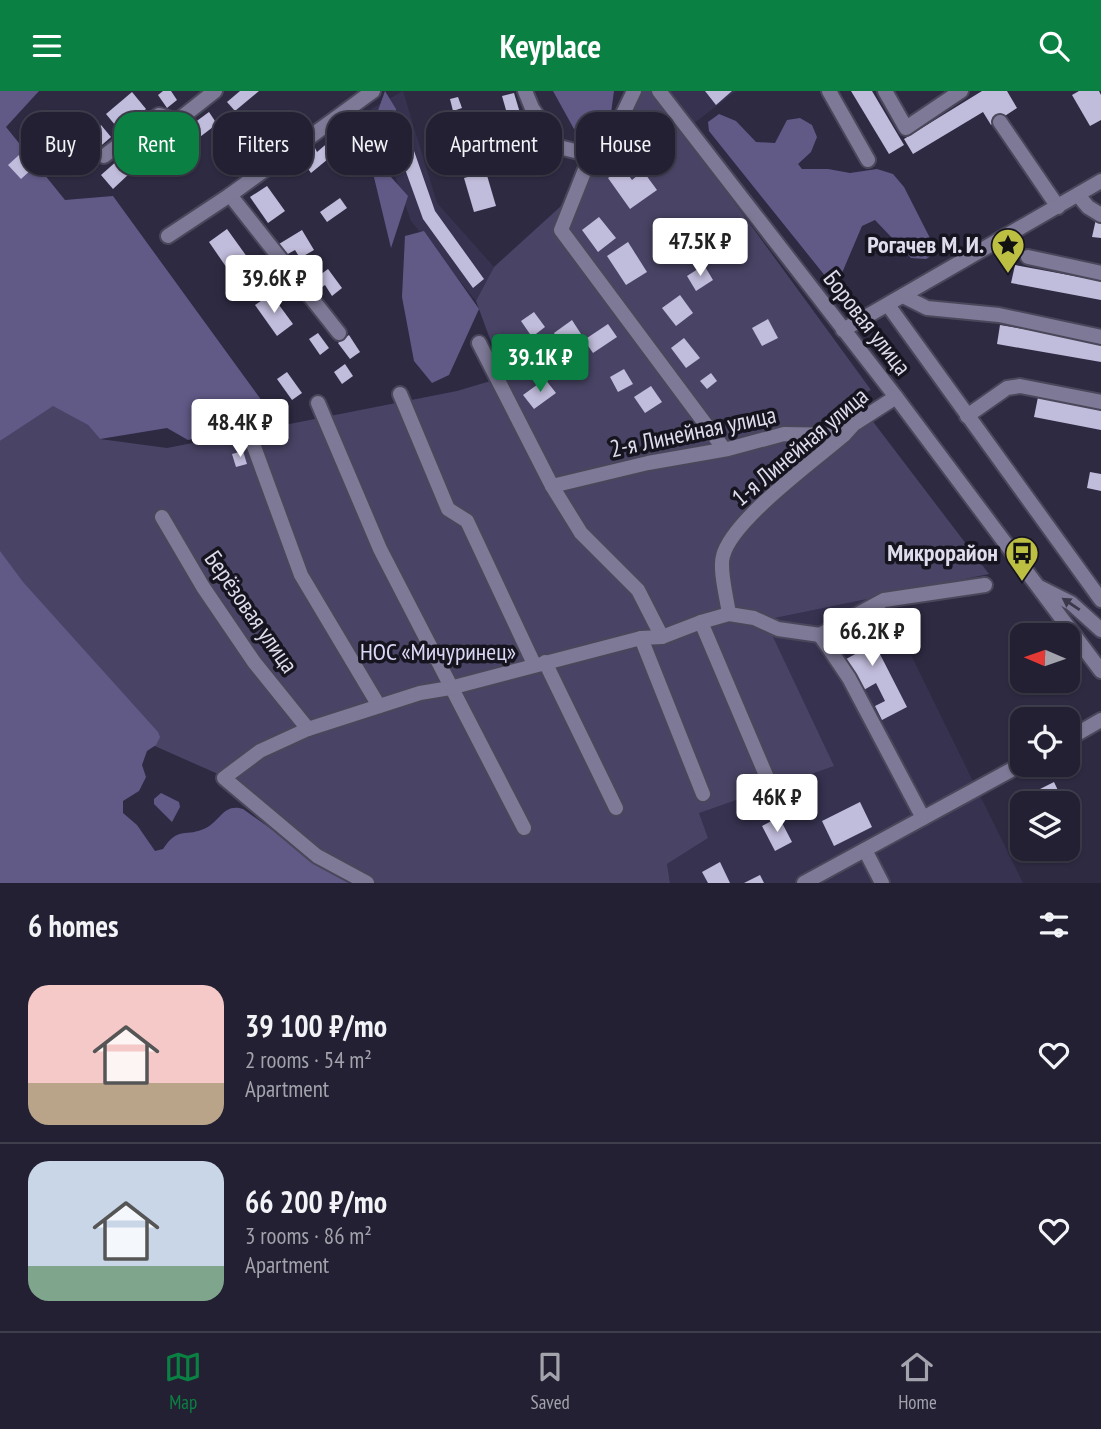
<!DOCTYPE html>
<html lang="en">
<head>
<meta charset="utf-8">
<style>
  :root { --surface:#222032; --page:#2e2d3e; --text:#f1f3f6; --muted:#a2a3ac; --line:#3f3e4d; --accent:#0b8043 }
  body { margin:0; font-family:"PT Sans Narrow",sans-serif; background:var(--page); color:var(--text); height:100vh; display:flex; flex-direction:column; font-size:26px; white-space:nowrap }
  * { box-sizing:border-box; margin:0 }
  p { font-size:23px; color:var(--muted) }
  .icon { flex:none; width:38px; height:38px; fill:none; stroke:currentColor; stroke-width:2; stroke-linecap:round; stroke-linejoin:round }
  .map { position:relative; height:792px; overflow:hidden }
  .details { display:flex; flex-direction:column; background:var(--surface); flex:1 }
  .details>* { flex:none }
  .guide { position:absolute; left:21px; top:21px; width:700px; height:63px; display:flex; gap:14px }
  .needle { width:46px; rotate:272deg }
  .fabs { position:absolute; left:1010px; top:532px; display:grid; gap:14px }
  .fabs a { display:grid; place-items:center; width:70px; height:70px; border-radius:14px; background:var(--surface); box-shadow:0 2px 5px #0004,0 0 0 2px var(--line); font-size:35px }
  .price { position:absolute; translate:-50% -60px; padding:0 16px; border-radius:7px; background:#fff; color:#222; font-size:23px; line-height:46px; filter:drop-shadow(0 2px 4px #0008) }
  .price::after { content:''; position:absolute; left:50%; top:42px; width:21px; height:16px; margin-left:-10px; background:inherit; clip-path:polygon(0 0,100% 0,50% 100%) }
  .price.current { background:var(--accent); color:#fff }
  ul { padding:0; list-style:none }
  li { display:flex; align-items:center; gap:21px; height:175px; padding:0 28px }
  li+li { border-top:2px solid var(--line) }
  li span { display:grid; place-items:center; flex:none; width:196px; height:140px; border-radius:21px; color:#555 }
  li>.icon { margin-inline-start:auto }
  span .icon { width:84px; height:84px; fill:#fffc; stroke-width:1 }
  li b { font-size:30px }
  h2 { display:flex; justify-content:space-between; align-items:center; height:84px; padding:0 28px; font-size:30px }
  .tag { padding:0 24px; border-radius:21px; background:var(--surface); box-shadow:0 2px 5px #0004,0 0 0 2px var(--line); font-size:24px; line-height:63px }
  .tag.current { background:var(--accent); color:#fff }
  header { display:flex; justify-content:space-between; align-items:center; height:91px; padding:0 28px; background:var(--accent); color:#fff; font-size:32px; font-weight:700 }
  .tab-bar { display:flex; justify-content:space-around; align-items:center; height:98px; border-top:2px solid var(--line); background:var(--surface); font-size:19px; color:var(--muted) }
  .tab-bar a { display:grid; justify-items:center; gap:4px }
  .tab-bar .current { color:var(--accent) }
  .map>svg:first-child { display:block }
  .built { fill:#363250 }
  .green { fill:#494465 }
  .forest { fill:#615a87 }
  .building { fill:#c0bcdb }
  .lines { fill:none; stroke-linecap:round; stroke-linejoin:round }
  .minor-casing { stroke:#4a475b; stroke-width:18 }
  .minor { stroke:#7d7996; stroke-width:14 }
  .oneway { fill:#3a3849 }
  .labels { text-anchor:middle; stroke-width:7; stroke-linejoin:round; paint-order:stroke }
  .poi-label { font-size:24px; font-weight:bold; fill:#dfdded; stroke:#16151f; text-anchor:end }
  .street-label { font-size:24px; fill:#dfdded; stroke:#16151f }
  .park-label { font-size:24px; fill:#dbd8f6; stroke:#16151f }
</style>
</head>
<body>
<header><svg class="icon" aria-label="menu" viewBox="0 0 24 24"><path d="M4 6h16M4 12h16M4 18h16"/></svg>Keyplace<svg class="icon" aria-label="search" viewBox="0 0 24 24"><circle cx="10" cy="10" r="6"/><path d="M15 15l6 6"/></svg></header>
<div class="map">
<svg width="1101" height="792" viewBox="0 0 1101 792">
  <rect width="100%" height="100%" fill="#2e2a42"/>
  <!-- built -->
  <g class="built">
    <polygon points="403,0 437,112 494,176 476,210 411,130 371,18"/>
    <polygon points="669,0 736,0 693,33"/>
    <polygon points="882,505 1023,792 670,792 667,773 708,747 699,722 765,529"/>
  </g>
  <!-- green -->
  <polygon class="green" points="634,0 653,0 871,299 855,307 989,483 765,529 834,675 699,722 708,747 667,773 670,792 368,792 289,739 218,683 130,644 0,512 0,350 53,314 88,334 100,348 167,357 457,300 504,286 476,210 494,176 560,116"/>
  <!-- forest -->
  <g class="forest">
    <polygon points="0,0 39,0 6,36 65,109 113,105 262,310 281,328 188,349 167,337 100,348 88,334 53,315 0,350"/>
    <polygon points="385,0 396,18 391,86 408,105 391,157 366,53"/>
    <polygon points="553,0 614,0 611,22 574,38"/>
    <polygon points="719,23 736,30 756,51 775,52 787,29 800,27 812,34 817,46 811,61 798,73 802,78 828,78 850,82 877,78 893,83 904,96 933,153 931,165 926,168 911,167 875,129 862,135 839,189 830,191 709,40 708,31"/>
    <polygon points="424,140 479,218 449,284 432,292 414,270 402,206 405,145"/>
    <path d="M0,460L23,491L158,641L160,646L156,654L147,660L142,674L146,686L139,700L123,710V722L137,734L155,760L163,758C179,734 186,747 206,737C221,729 224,712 243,718L329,779L353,792H0Z"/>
    <polygon points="161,702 179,711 180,716 172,731 154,713 154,708"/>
  </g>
  <!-- building -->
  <g class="building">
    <polygon points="163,0 171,0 177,9 167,17 158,4"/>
    <polygon points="240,0 259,0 235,20 227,11"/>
    <polygon points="705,0 732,0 716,14"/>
    <polygon points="851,0 872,0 904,54 889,63"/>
    <polygon points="982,0 1007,0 1017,17 991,34 983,21 913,63 904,48"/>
    <polygon points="1079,0 1099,0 1101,4 1101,29 1090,35 1072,4"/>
    <polygon points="132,1 146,18 120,40 106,23"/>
    <polygon points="514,2 520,22 508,26 502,5"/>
    <polygon points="458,6 462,17 453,20 450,8"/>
    <polygon points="209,21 217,33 188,55 179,43"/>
    <polygon points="101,34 111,46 95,60 85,49"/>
    <polygon points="406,37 435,120 484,188 473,197 423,128 392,42"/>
    <polygon points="159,38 169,52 161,57 152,44"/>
    <polygon points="528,38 534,56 520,61 514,43"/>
    <polygon points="331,49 349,74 338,81 328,68 311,82 301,68 315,57 317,61"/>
    <polygon points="467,52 473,75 463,78 457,54"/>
    <polygon points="67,53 78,70 63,81 51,65"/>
    <polygon points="19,64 32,78 21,88 8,74"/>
    <polygon points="118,69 130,82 113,98 101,84"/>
    <polygon points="623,76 632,89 643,80 657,99 630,118 608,87"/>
    <polygon points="486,81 496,115 474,121 464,87"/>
    <polygon points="267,95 285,120 268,132 250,106"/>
    <polygon points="340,107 347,117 327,131 320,121"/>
    <polygon points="599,126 616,147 598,161 582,139"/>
    <polygon points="1096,128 1101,129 1101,147 1092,146"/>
    <polygon points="227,138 250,170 231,183 209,151"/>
    <polygon points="302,139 314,159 300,167 295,159 286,164 279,153"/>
    <polygon points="628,151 647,181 626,194 607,165"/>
    <polygon points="704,174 713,189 696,200 687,185"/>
    <polygon points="1015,174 1101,190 1101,209 1011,192"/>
    <polygon points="328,178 342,197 332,205 325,194 315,201 309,192"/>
    <polygon points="271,203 293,233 277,245 255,214"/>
    <polygon points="680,204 693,222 676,235 662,217"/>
    <polygon points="534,221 545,236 532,246 521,230"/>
    <polygon points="768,228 778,247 762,255 752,237"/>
    <polygon points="572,229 581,243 563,255 554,242"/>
    <polygon points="608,233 617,246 593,262 584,249"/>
    <polygon points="1000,234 1101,251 1101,271 997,253"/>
    <polygon points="318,242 329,257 320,264 309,248"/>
    <polygon points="349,244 360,261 350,268 338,252"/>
    <polygon points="684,247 700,267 686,277 671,257"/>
    <polygon points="345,273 353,285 342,293 334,281"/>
    <polygon points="624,278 633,293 618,301 610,286"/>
    <polygon points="287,281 302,302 292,309 277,288"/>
    <polygon points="711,282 717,290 707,298 700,290"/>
    <polygon points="545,288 556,302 534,318 523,304"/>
    <polygon points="651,295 662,311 645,322 634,306"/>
    <polygon points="1038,306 1101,319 1101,339 1034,326"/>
    <polygon points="243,360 247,373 236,376 232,363"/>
    <polygon points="1090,381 1101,383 1101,400 1087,397"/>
    <polygon points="861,526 907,616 882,629 875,615 885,610 876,592 862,600 846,568 861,560 853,544 841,550 835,539"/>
    <polygon points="1054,691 1064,712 1022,712 1022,723 1016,710"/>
    <polygon points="860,711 872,736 834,755 822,730"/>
    <polygon points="779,726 792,751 775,760 762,735"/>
    <polygon points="720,771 730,792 708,792 702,781"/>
    <polygon points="760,784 764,792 744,792"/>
  </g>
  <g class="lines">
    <defs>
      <g id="minor">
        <polyline points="525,0 532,17 559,56 591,64"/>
        <polyline points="634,0 621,27 594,56 561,139 724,358"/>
        <polyline points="659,0 896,306 1101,580"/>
        <polyline points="829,0 868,69"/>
        <polyline points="885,0 906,37 961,0"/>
        <polyline points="1000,31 1058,116"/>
        <polyline points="104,65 159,24 177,30 215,0"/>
        <polyline points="230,104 339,242"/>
        <polyline points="1078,104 1088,116 1101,124"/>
        <polyline points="168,145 230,104 373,0"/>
        <polyline points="1028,166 1101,182"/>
        <polyline points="903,205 927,217 999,224 1101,246"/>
        <polyline points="888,214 1101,509"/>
        <polyline points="843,239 1101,90"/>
        <polyline points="479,252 552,395 581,442 638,499 662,546"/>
        <polyline points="400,303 448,418 467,430 534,573"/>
        <polyline points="318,312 380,458 524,737"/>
        <polyline points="241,320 301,484 379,615"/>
        <polyline points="967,325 1007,297 1020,295 1101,311"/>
        <polyline points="552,395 648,372 728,358 784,343 844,344"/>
        <polyline points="162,426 203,496 254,571 308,638"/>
        <polyline points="1039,496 1071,512 1101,539"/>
        <path d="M729,523C727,508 719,478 723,465C732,429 814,370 844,344L854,333L896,306"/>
        <polyline points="701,531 768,689"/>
        <polyline points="641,547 703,703"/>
        <polyline points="545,571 616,717"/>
        <polyline points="1068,648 1101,629"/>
        <polyline points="923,727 849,587 820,544 884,509 985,494"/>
        <polyline points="865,759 882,792"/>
        <polyline points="367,792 317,765 224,687 260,660 308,638 420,602 450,597 641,547 662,546 701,531 729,523 754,527 778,538 820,544"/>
        <polyline points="804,792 1022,673"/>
      </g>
    </defs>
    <!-- minor casing -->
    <use href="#minor" class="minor-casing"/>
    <!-- minor -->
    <use href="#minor" class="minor"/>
  </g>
  <!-- one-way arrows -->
  <defs><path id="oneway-solid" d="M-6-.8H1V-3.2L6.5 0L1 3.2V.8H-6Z" transform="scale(1.75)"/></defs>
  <use class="oneway" href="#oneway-solid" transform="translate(1071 513) rotate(-146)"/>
  <!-- icons -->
  <defs>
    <symbol id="sight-pin" viewBox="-11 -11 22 30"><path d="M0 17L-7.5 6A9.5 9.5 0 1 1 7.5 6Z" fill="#bdbf43" stroke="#16151f"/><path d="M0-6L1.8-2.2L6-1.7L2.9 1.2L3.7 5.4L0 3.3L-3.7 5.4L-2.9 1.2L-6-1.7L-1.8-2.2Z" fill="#111"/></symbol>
    <symbol id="bus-pin" viewBox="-11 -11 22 30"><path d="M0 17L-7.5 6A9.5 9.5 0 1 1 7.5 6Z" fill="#bdbf43" stroke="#16151f"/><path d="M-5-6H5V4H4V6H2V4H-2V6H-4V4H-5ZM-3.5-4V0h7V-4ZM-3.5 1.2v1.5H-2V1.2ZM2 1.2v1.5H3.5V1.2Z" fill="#111"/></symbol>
  </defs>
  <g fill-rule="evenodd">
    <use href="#sight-pin" x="989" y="135" width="38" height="52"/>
    <use href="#bus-pin" x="1003" y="443" width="38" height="52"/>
  </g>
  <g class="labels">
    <!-- poi labels -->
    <g class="poi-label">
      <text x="984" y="162">Рогачев М. И.</text>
      <text x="998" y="470">Микрорайон</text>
    </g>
    <!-- street labels -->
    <g class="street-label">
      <text transform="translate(867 232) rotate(52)" y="8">Боровая улица</text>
      <text transform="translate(693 341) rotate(-12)" y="8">2-я Линейная улица</text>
      <text transform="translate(800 356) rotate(-40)" y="8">1-я Линейная улица</text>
      <text transform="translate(251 521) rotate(55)" y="8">Берёзовая улица</text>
    </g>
    <!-- park labels -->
    <g class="park-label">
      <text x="438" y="569">НОС «Мичуринец»</text>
    </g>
  </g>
</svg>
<div class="fabs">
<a><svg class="needle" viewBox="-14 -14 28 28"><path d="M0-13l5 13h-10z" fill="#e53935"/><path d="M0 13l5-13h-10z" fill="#a2a3ac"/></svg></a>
<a><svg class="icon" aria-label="locate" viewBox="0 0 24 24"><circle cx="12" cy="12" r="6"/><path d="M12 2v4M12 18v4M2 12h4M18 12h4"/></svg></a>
<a><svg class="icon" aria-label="layers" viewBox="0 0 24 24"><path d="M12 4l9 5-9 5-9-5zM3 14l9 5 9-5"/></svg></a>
</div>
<b class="price" style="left:700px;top:187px">47.5K ₽</b>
<b class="price" style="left:274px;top:224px">39.6K ₽</b>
<b class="price current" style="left:540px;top:303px">39.1K ₽</b>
<b class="price" style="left:240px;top:368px">48.4K ₽</b>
<b class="price" style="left:872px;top:577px">66.2K ₽</b>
<b class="price" style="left:777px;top:743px">46K ₽</b>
<div class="guide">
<a class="tag">Buy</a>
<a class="tag current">Rent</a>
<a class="tag">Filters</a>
<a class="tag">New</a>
<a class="tag">Apartment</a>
<a class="tag">House</a>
</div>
</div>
<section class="details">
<h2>6 homes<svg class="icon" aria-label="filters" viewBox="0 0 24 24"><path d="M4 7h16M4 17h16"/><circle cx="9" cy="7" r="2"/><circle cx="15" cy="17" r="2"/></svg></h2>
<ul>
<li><span style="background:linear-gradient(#f6c9c9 70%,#b9a48a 0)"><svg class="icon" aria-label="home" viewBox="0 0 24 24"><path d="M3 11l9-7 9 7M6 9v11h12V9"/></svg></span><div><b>39 100 ₽/mo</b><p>2 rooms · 54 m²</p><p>Apartment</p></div><svg class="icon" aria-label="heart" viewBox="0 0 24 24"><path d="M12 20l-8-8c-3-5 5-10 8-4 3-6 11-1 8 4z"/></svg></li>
<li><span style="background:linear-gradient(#c9d6e8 75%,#7fa58c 0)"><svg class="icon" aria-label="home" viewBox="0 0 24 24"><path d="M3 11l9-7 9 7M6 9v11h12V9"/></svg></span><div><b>66 200 ₽/mo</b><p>3 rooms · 86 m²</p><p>Apartment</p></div><svg class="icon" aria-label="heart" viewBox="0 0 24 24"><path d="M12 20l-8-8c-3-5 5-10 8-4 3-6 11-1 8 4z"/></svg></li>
</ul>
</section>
<nav class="tab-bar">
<a class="current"><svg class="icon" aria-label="map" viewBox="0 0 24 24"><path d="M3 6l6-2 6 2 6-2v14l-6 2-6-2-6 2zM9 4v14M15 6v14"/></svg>Map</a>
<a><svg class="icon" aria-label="saved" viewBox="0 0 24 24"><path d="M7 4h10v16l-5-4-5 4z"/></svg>Saved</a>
<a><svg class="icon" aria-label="home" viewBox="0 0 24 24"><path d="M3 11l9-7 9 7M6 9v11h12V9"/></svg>Home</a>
</nav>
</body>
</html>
